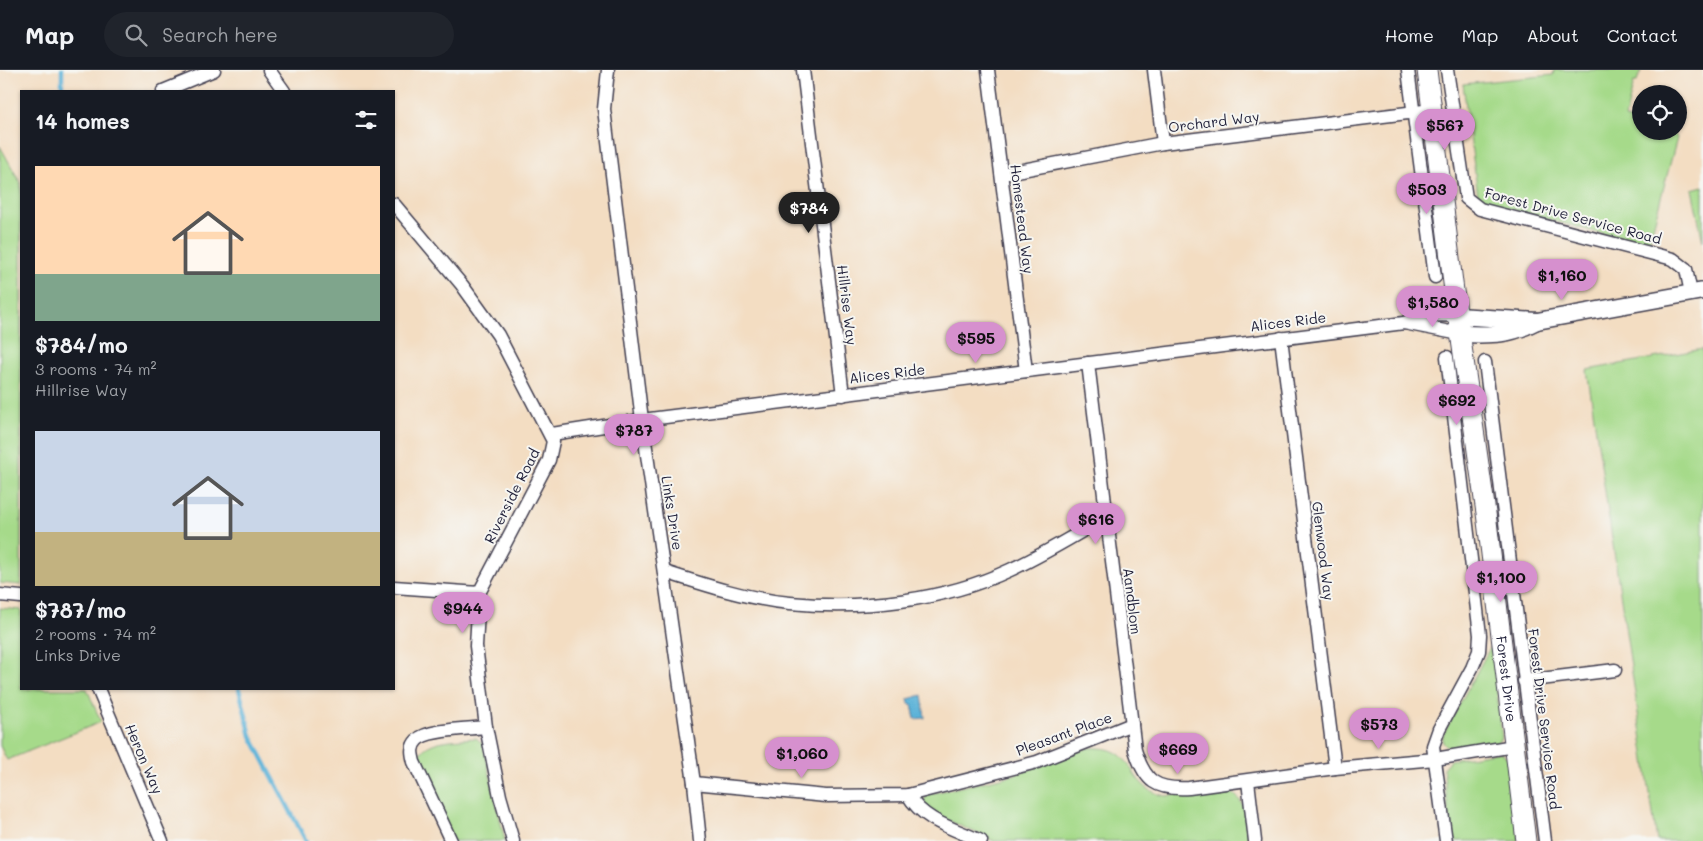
<!DOCTYPE html>
<html lang="en">
<head>
<meta charset="utf-8">
<style>
  :root { --surface:#171b24; --page:#20242c; --text:#f1f3f6; --muted:#9ea1a6; --line:#363941; --accent:#d690ce }
  body { margin:0; font-family:Mali,sans-serif; background:var(--page); color:var(--text); height:100vh; display:flex; flex-direction:column; font-size:19px; white-space:nowrap }
  * { box-sizing:border-box; margin:0 }
  p { font-size:16px; color:var(--muted) }
  .icon { flex:none; width:28px; height:28px; fill:none; stroke:currentColor; stroke-width:2; stroke-linecap:round; stroke-linejoin:round }
  .map { position:relative; flex:1; overflow:hidden }
  .panel { position:absolute; left:20px; top:20px; width:375px; height:600px; display:flex; flex-direction:column; background:var(--surface); border-radius:0px; box-shadow:0 1px 4px #0004 }
  .panel>* { flex:none }
  .fabs { position:absolute; left:1632px; top:15px; display:grid; gap:10px }
  .fabs a { display:grid; place-items:center; width:55px; height:55px; border-radius:50%; background:var(--surface); box-shadow:0 1px 4px #0004; font-size:25px }
  .price { position:absolute; translate:-50% -42px; padding:0 11px; border-radius:18px; background:var(--accent); color:#111; font-size:16px; line-height:32px; filter:drop-shadow(0 1px 2px #0008) }
  .price::after { content:''; position:absolute; left:50%; top:30px; width:15px; height:11px; margin-left:-8px; background:inherit; clip-path:polygon(0 0,100% 0,50% 100%) }
  .price.selected { background:#222; color:#fff }
  ul { padding:0; list-style:none }
  li { display:grid; align-content:center; gap:10px; height:265px; padding:0 15px }
  li span { display:grid; place-items:center; height:155px; border-radius:0px; color:#555 }
  li>.icon { margin-inline-start:auto }
  span .icon { width:90px; height:90px; fill:#fffc; stroke-width:1 }
  li b { font-size:21px }
  h2 { display:flex; justify-content:space-between; align-items:center; height:60px; padding:0 15px; font-size:21px }
  header { display:flex; align-items:center; gap:30px; box-sizing:border-box; height:70px; padding:0 25px; background:var(--surface); border-bottom:1px solid var(--line) }
  header strong { font-size:24px }
  nav { display:flex; gap:28px; margin-inline-start:auto; font-size:18px }
  .search { width:350px; height:45px; background:var(--page); display:flex; align-items:center; gap:12px; box-sizing:border-box; padding:0 18px; border-radius:28px; color:var(--muted); font-size:19px }
  .map>svg:first-child { display:block }
  .green { fill:#a6da8a; stroke:#647e62 }
  .water { fill:#5cb2d8; stroke:#3f6a8a }
  .lines { fill:none; stroke-linecap:round; stroke-linejoin:round }
  .stream { stroke:#5cb2d8; stroke-width:4.5 }
  .minor-casing { stroke:#413e4f; stroke-width:15 }
  .tertiary-casing { stroke:#413e4f; stroke-width:19 }
  .secondary-casing { stroke:#413e4f; stroke-width:21 }
  .minor { stroke:#fff; stroke-width:12 }
  .tertiary { stroke:#fff; stroke-width:16 }
  .secondary { stroke:#fff; stroke-width:19 }
  .labels { text-anchor:middle; stroke-width:4; stroke-linejoin:round; paint-order:stroke }
  .street-label { font-size:14px; fill:#22223b; stroke:#f6f6f2 }
</style>
</head>
<body>
<header>
<strong>Map</strong>
<div class="search"><svg class="icon" aria-label="search" viewBox="0 0 24 24"><circle cx="10" cy="10" r="6"/><path d="M15 15l6 6"/></svg>Search here</div>
<nav><a>Home</a><a>Map</a><a>About</a><a>Contact</a></nav>
</header>
<div class="map">
<svg width="1703" height="771" viewBox="0 0 1703 771">
  <rect width="100%" height="100%" fill="#f6f6f2"/>
  <filter id="ink" filterUnits="userSpaceOnUse"><feTurbulence type="fractalNoise" baseFrequency=".02" numOctaves="2"/><feDisplacementMap in="SourceGraphic" scale="10" xChannelSelector="R" yChannelSelector="G"/><feConvolveMatrix kernelMatrix="1 2 1 2 8 2 1 2 1" color-interpolation-filters="sRGB"/></filter>
  <filter id="wash" filterUnits="userSpaceOnUse"><feTurbulence type="fractalNoise" baseFrequency=".0096" numOctaves="4" result="noise"/><feDisplacementMap in="SourceGraphic" scale="20" xChannelSelector="R" yChannelSelector="G"/><feGaussianBlur stdDeviation="1.12" result="paint"/><feColorMatrix in="noise" values="0 0 0 0 0 0 0 0 0 0 0 0 0 0 0 0 0 1.4 0 .05"/><feComposite in="paint" operator="in"/></filter>
  <g filter="url(#wash)">
    <rect width="100%" height="100%" fill="#f3ddc2"/>
    <!-- green -->
    <g class="green">
      <polygon points="1554,0 1641,0 1637,12 1634,12 1625,48 1641,52 1641,61 1673,61 1677,68 1648,176 1502,137 1478,126 1463,14 1553,5"/>
      <polygon points="0,76 21,114 21,515 0,513"/>
      <polygon points="1703,116 1703,172 1692,119"/>
      <polygon points="1703,279 1703,771 1657,771 1587,300"/>
      <polygon points="0,538 21,540 21,619 87,619 101,652 7,690 0,676"/>
      <polygon points="1492,574 1502,668 1496,673 1449,679 1443,673 1443,665"/>
      <path d="M476,668L483,674L505,771H450L429,725L419,686C427,668 458,670 476,668Z"/>
      <path d="M1088,678C1140,674 1122,716 1165,726L1223,720C1248,725 1246,750 1248,771H994L930,742L924,734L925,727L929,724L1010,706Z"/>
      <polygon points="1501,682 1509,689 1519,771 1452,771 1443,698 1450,690"/>
    </g>
    <!-- water -->
    <polygon class="water" points="922,625 925,648 915,649 912,634 909,634 908,629"/>
    <g class="lines">
      <!-- stream -->
      <g class="stream">
        <polyline points="62,0 62,21"/>
        <polyline points="239,619 251,666 306,771"/>
      </g>
    </g>
  </g>
  <g filter="url(#ink)">
    <g class="lines">
      <defs>
        <g id="minor">
          <polyline points="269,0 284,21"/>
          <polyline points="608,0 604,39 642,350 694,713 700,771"/>
          <polyline points="803,0 843,325"/>
          <polyline points="988,0 1026,301"/>
          <polyline points="1154,0 1163,73"/>
          <polyline points="1408,0 1435,207"/>
          <polyline points="1447,0 1466,128 1480,139 1673,189 1686,199 1691,223"/>
          <polyline points="163,21 214,0"/>
          <polyline points="1002,104 1163,73 1432,40"/>
          <polyline points="394,134 462,215 498,265 553,371 549,390 479,523 476,576 486,657 500,726 513,771"/>
          <polyline points="1404,253 1460,264"/>
          <polyline points="1281,268 1335,698"/>
          <polyline points="1485,292 1545,771"/>
          <path d="M1088,293L1135,680C1145,712 1156,720 1189,718L1335,698L1435,689L1514,676"/>
          <path d="M552,364L642,350L1404,253C1423,245 1438,244 1458,246"/>
          <path d="M665,502C705,515 748,529 790,533C862,540 944,531 1010,500C1043,485 1074,466 1106,447"/>
          <polyline points="394,517 479,523"/>
          <polyline points="0,525 21,527"/>
          <polyline points="1524,611 1615,600"/>
          <polyline points="98,619 162,771"/>
          <polyline points="1248,711 1255,771"/>
          <polyline points="694,713 826,726 908,725 1037,692 1132,654"/>
          <path d="M908,725C923,751 955,759 981,771"/>
          <path d="M451,771L414,692C412,684 410,677 417,670C427,659 470,659 486,657"/>
          <polyline points="1446,771 1433,676 1439,659 1472,598 1479,581 1480,565 1447,287"/>
        </g>
        <g id="tertiary">
          <polyline points="1458,246 1537,251 1703,221"/>
          <path d="M1460,264C1492,265 1509,266 1537,251"/>
        </g>
        <g id="secondary">
          <path id="s1" d="M1427,0L1454,221L1486,443L1526,771"/>
        </g>
      </defs>
      <!-- minor casing -->
      <use href="#minor" class="minor-casing"/>
      <!-- tertiary casing -->
      <use href="#tertiary" class="tertiary-casing"/>
      <!-- secondary casing -->
      <use href="#secondary" class="secondary-casing"/>
      <!-- minor -->
      <use href="#minor" class="minor"/>
      <!-- tertiary -->
      <use href="#tertiary" class="tertiary"/>
      <!-- secondary -->
      <use href="#secondary" class="secondary"/>
    </g>
  </g>
  <g class="labels">
    <!-- street labels -->
    <g class="street-label">
      <text transform="translate(1214 52) rotate(-7)" y="5">Orchard Way</text>
      <text transform="translate(1573 146) rotate(15)" y="5">Forest Drive Service Road</text>
      <text transform="translate(1022 149) rotate(83)" y="5">Homestead Way</text>
      <text transform="translate(847 235) rotate(83)" y="5">Hillrise Way</text>
      <text transform="translate(1288 252) rotate(-7)" y="5">Alices Ride</text>
      <text transform="translate(887 304) rotate(-7)" y="5">Alices Ride</text>
      <text transform="translate(512 426) rotate(-63)" y="5">Riverside Road</text>
      <text transform="translate(672 443) rotate(81)" y="5">Links Drive</text>
      <text transform="translate(1323 481) rotate(83)" y="5">Glenwood Way</text>
      <text transform="translate(1132 531) rotate(83)" y="5">Aandblom</text>
      <text dy="5" stroke="none"><textPath href="#s1" startOffset="614">Forest Drive</textPath></text>
      <text transform="translate(1544 649) rotate(83)" y="5">Forest Drive Service Road</text>
      <text transform="translate(1064 664) rotate(-20)" y="5">Pleasant Place</text>
      <text transform="translate(144 689) rotate(67)" y="5">Heron Way</text>
    </g>
  </g>
</svg>
<div class="fabs">
<a><svg class="icon" aria-label="locate" viewBox="0 0 24 24"><circle cx="12" cy="12" r="6"/><path d="M12 2v4M12 18v4M2 12h4M18 12h4"/></svg></a>
</div>
<b class="price" style="left:1445px;top:81px">$567</b>
<b class="price" style="left:1427px;top:145px">$503</b>
<b class="price selected" style="left:809px;top:164px">$784</b>
<b class="price" style="left:1562px;top:231px">$1,160</b>
<b class="price" style="left:1433px;top:258px">$1,580</b>
<b class="price" style="left:976px;top:294px">$595</b>
<b class="price" style="left:1457px;top:356px">$692</b>
<b class="price" style="left:634px;top:386px">$787</b>
<b class="price" style="left:1096px;top:475px">$616</b>
<b class="price" style="left:1501px;top:533px">$1,100</b>
<b class="price" style="left:463px;top:564px">$944</b>
<b class="price" style="left:1379px;top:680px">$573</b>
<b class="price" style="left:1178px;top:705px">$669</b>
<b class="price" style="left:802px;top:709px">$1,060</b>
<section class="panel">
<h2>14 homes<svg class="icon" aria-label="filters" viewBox="0 0 24 24"><path d="M4 7h16M4 17h16"/><circle cx="9" cy="7" r="2"/><circle cx="15" cy="17" r="2"/></svg></h2>
<ul>
<li><span style="background:linear-gradient(#ffd9b3 70%,#7fa58c 0)"><svg class="icon" aria-label="home" viewBox="0 0 24 24"><path d="M3 11l9-7 9 7M6 9v11h12V9"/></svg></span><div><b>$784/mo</b><p>3 rooms · 74 m²</p><p>Hillrise Way</p></div></li>
<li><span style="background:linear-gradient(#c9d6e8 65%,#c2b280 0)"><svg class="icon" aria-label="home" viewBox="0 0 24 24"><path d="M3 11l9-7 9 7M6 9v11h12V9"/></svg></span><div><b>$787/mo</b><p>2 rooms · 74 m²</p><p>Links Drive</p></div></li>
</ul>
</section>
</div>
</body>
</html>
